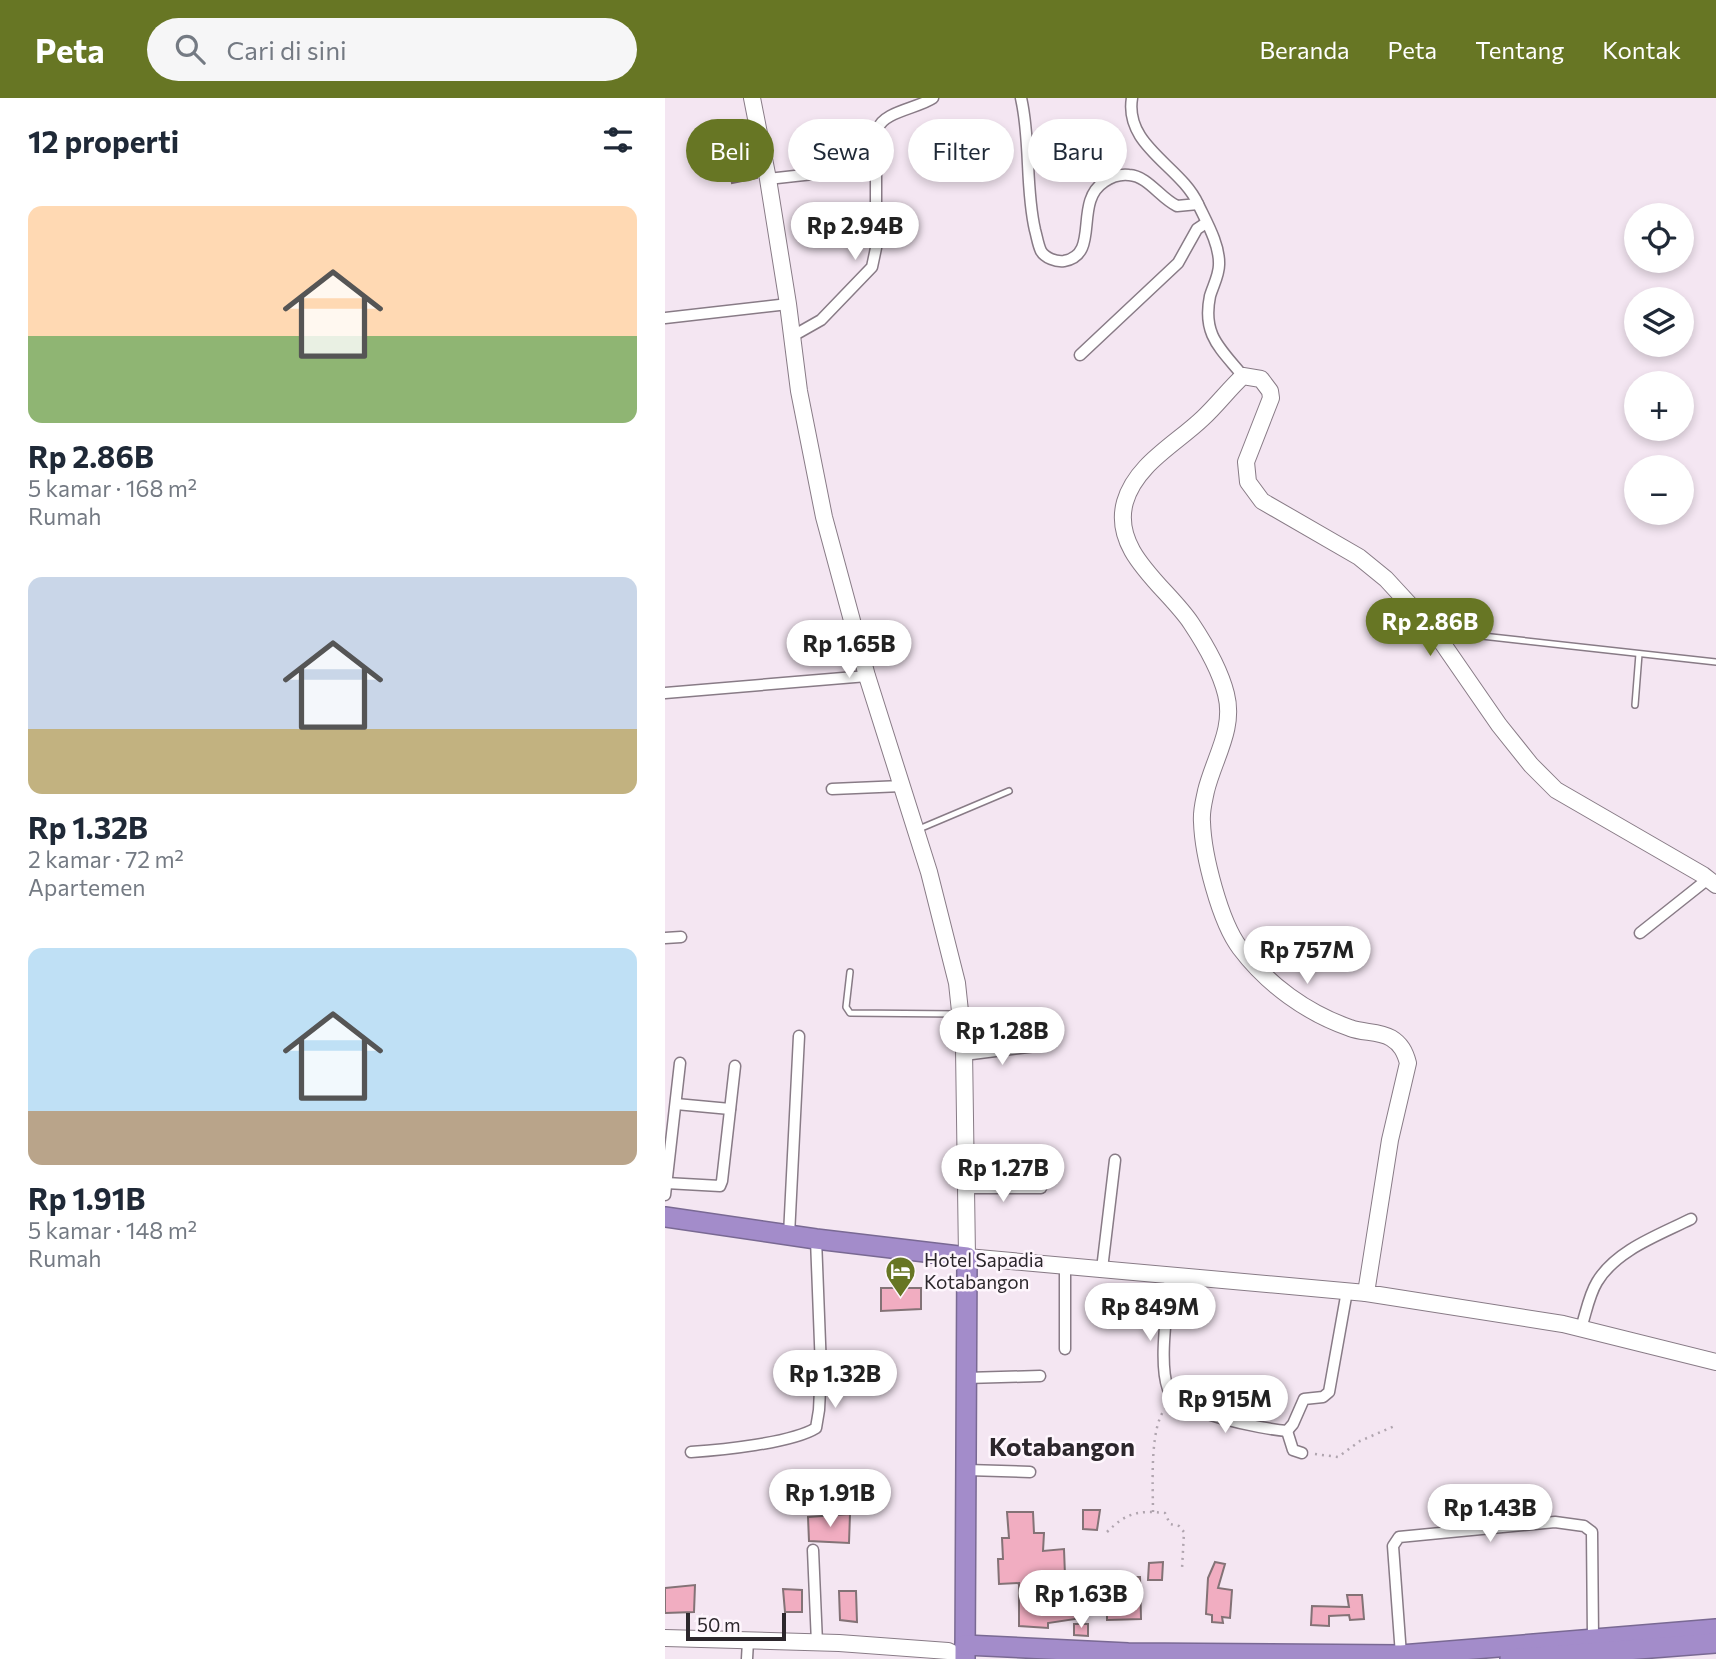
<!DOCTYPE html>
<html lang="id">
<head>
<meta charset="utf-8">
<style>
  :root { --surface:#fff; --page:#f6f6f7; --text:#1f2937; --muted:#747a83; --accent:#677624 }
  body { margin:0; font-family:Commissioner,sans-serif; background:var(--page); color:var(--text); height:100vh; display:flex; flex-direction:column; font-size:26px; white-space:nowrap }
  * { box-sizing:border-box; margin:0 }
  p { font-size:23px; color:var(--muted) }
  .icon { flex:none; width:38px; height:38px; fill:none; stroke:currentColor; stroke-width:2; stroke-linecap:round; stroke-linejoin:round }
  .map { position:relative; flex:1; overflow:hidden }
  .panel { display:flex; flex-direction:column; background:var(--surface); width:665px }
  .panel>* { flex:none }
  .guide { position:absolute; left:21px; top:21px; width:665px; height:63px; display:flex; gap:14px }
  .tools { position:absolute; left:959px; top:105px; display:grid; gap:14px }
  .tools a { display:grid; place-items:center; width:70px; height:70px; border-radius:50%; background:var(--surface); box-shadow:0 4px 10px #0003; font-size:35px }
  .scale { position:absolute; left:21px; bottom:18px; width:100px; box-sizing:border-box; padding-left:7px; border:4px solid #2c272c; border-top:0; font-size:19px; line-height:24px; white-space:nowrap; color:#2c272c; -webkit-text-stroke:5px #fef6fd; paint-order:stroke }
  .price { position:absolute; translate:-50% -60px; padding:0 16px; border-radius:24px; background:#fff; color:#222; font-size:23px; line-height:46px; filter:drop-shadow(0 2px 4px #0008) }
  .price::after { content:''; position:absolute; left:50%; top:42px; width:21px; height:16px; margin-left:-10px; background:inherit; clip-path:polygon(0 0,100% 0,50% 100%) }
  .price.on { background:var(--accent); color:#fff }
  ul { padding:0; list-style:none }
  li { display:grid; align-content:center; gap:14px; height:371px; padding:0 28px }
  li span { display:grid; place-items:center; height:217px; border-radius:14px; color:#555 }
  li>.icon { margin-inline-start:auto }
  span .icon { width:126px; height:126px; fill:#fffc; stroke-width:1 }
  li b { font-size:30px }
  h2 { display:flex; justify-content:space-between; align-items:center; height:84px; padding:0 28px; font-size:30px }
  .chip { padding:0 24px; border-radius:32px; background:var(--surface); box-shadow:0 4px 10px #0003; font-size:24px; line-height:63px }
  .chip.on { background:var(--accent); color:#fff }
  header { display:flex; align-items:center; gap:42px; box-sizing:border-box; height:98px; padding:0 35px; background:var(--accent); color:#fff }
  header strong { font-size:33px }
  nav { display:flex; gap:38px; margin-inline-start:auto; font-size:24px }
  .search { width:490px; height:63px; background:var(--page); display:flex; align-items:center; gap:18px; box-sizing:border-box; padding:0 24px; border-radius:38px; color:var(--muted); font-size:26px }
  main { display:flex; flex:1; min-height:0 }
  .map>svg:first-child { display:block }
  .building { fill:#f1adc1; stroke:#837276; stroke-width:2 }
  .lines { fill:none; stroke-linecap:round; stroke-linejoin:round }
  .lane-casing { stroke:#887b86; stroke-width:8 }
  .street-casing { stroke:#887b86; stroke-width:13 }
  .secondary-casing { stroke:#887b86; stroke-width:18 }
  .highway-casing { stroke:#796993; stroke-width:22 }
  .path { stroke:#b0a5af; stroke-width:2.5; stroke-dasharray:2 5; stroke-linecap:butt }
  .lane { stroke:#fff; stroke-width:5 }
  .street { stroke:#fff; stroke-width:10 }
  .secondary { stroke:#fff; stroke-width:16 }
  .highway { stroke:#a38cca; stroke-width:19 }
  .labels { text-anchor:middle; stroke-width:5; stroke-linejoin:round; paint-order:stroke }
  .poi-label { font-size:19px; fill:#2c272c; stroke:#fef6fd; text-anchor:start }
  .district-label { font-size:26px; font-weight:bold; fill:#2c272c; stroke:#fef6fd }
</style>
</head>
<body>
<header>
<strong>Peta</strong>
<div class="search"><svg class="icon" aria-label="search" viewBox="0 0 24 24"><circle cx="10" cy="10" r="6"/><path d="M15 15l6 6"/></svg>Cari di sini</div>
<nav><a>Beranda</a><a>Peta</a><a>Tentang</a><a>Kontak</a></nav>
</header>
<main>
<section class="panel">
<h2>12 properti<svg class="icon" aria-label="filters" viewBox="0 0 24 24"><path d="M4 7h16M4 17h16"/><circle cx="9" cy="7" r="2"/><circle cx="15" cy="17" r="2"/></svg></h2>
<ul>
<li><span style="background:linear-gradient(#ffd9b3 60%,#8fb573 0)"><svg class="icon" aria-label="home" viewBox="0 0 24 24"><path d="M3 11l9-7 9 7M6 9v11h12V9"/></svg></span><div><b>Rp 2.86B</b><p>5 kamar · 168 m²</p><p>Rumah</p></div></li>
<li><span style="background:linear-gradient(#c9d6e8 70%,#c2b280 0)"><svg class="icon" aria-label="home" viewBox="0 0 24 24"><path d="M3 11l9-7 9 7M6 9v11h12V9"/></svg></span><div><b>Rp 1.32B</b><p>2 kamar · 72 m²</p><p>Apartemen</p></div></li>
<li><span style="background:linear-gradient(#bfe0f5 75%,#b9a48a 0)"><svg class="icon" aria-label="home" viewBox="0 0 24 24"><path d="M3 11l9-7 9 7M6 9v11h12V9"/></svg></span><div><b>Rp 1.91B</b><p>5 kamar · 148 m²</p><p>Rumah</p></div></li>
</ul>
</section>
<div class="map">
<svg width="1051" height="1561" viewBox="0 0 1051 1561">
  <rect width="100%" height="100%" fill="#f4e6f2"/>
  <!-- building -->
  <g class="building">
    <polygon points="90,70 92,80 67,85 65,76"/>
    <polygon points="216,1190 256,1190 256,1211 216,1213"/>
    <polygon points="418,1412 435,1412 432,1432 418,1431"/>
    <polygon points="342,1414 368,1414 369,1435 379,1435 378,1453 399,1451 401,1504 417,1504 417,1520 383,1525 383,1530 354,1528 354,1485 334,1486 333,1461 338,1461 337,1440 344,1440"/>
    <polygon points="185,1416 184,1445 144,1443 143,1419"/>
    <polygon points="498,1464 497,1482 483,1482 484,1465"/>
    <polygon points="550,1464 560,1466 553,1490 567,1492 565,1520 557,1519 558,1525 547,1524 547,1517 541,1516 543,1480"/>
    <polygon points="459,1479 475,1479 476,1521 442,1522 442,1494 459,1494"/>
    <polygon points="30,1487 29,1514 0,1515 0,1490"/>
    <polygon points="118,1491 137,1492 137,1514 120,1514"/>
    <polygon points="174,1493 191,1493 192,1524 175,1522"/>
    <polygon points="682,1497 697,1497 699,1521 685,1522 684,1517 664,1518 664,1528 646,1527 647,1508 684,1509"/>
    <polygon points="409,1526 423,1526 423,1538 409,1537"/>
  </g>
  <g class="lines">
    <defs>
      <g id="lane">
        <polyline points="772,533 1051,564"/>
        <polyline points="970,607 974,556"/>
        <polyline points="254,731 344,693"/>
        <polyline points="185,874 181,909 185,915 293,916"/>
      </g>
      <g id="street">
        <path d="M356,0C366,43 360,89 370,132C372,139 373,147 376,153C380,160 391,164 399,163C436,157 408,104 439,84C446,79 455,76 464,77C483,78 495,100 512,108L533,106"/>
        <path d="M467,0C459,48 516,68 533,106C541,123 555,147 554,167C554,177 548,188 545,198C537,237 555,250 578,278"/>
        <path d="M103,81L211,69C216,57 210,44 213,31C217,14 254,10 268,0"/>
        <polyline points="0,220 123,206"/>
        <polyline points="126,239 156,222 207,169 211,150 211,69"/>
        <polyline points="415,257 513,165 532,131 541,125"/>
        <polyline points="0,595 202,578"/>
        <polyline points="167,691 237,688"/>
        <polyline points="975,835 1043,781"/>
        <polyline points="0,840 16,839"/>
        <polyline points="299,957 371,948"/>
        <polyline points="11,1006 65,1011"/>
        <polyline points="1,1085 55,1088 57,1083 70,968"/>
        <polyline points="300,1090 376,1090"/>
        <polyline points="0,1097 15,965"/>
        <polyline points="124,1137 134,938"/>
        <polyline points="400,1168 400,1251"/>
        <polyline points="437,1171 450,1062"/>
        <path d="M505,1177C503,1207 493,1264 503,1291C511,1315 598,1331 622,1333"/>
        <path d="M916,1230C921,1215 924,1197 932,1184C951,1152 994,1137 1026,1121"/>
        <polyline points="301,1280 375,1278"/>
        <polyline points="622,1333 628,1326 639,1301 658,1299 664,1294 682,1193"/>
        <polyline points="622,1333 628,1352 637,1355"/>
        <path d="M26,1354C56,1352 127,1345 151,1330L154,1312L156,1271L151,1141"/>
        <polyline points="302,1372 365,1374"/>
        <polyline points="148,1452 152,1545"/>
        <polyline points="736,1557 728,1448 734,1439 890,1424 919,1428 927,1434 928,1540"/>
        <polyline points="82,1561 83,1543"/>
      </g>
      <g id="secondary">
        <polyline points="87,0 103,81 123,206 134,293 159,419 202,578 264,774 292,885 299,951 302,1159 701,1195"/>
        <path d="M1051,787L1038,777L891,692L866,667L834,627L769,533L721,481L694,459L597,403L583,384L581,364L606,300L605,293L596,281L578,278C564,291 552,307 538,320C511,346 471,366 460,404C446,454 502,489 526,525C540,546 555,572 561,596C570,631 549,660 541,693C539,703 536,713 537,724C538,757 555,824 575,850C603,887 642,915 685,930C698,935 714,933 726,940C736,946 740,954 743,965L725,1042L701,1195L898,1226L1051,1264"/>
        <polyline points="0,1540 174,1545 283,1553 300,1561"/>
      </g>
      <g id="highway">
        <polyline points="0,1119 151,1141 302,1159 300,1560"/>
        <polyline points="300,1547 463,1555 736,1557 1051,1531"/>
        <polyline points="845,1561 1051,1545"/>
      </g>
    </defs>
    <!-- lane casing -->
    <use href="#lane" class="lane-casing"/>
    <!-- street casing -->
    <use href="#street" class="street-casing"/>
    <!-- secondary casing -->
    <use href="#secondary" class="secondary-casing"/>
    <!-- highway casing -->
    <use href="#highway" class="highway-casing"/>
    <!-- path -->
    <g class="path">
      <polyline points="650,1356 673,1359 695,1343 732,1327"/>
      <path d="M488,1414C488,1389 484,1325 502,1309"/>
      <path d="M442,1434C461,1415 473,1412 500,1415L505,1426L514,1428L519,1434L517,1471"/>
    </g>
    <!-- lane -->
    <use href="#lane" class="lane"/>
    <!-- street -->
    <use href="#street" class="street"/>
    <!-- secondary -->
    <use href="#secondary" class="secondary"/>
    <!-- highway -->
    <use href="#highway" class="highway"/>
  </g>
  <!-- icons -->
  <defs>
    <symbol id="hotel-pin" viewBox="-11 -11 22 30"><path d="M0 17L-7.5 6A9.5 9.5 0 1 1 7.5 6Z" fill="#677624" stroke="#fef6fd"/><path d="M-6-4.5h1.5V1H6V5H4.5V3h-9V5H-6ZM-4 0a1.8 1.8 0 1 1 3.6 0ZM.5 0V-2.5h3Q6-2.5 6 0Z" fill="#fff"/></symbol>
  </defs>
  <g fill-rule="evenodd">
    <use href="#hotel-pin" x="218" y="1156" width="35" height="47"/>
  </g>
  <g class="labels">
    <!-- poi labels -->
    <g class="poi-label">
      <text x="259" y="1169">Hotel Sapadia<tspan x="259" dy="22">Kotabangon</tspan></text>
    </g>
    <!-- district labels -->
    <g class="district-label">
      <text x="397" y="1358">Kotabangon</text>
    </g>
  </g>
</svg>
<div class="tools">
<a><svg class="icon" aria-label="locate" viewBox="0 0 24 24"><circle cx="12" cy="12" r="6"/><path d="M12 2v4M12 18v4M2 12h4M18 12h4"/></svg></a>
<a><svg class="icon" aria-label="layers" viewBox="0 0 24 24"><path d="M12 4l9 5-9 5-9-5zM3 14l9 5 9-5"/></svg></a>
<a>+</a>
<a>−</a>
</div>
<div class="scale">50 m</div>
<b class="price" style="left:190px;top:164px">Rp 2.94B</b>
<b class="price on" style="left:765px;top:560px">Rp 2.86B</b>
<b class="price" style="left:184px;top:582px">Rp 1.65B</b>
<b class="price" style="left:642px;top:888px">Rp 757M</b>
<b class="price" style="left:337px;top:969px">Rp 1.28B</b>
<b class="price" style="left:338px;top:1106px">Rp 1.27B</b>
<b class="price" style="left:485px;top:1245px">Rp 849M</b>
<b class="price" style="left:170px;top:1312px">Rp 1.32B</b>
<b class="price" style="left:560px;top:1337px">Rp 915M</b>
<b class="price" style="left:165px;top:1431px">Rp 1.91B</b>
<b class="price" style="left:825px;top:1446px">Rp 1.43B</b>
<b class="price" style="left:416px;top:1532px">Rp 1.63B</b>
<div class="guide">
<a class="chip on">Beli</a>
<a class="chip">Sewa</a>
<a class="chip">Filter</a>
<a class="chip">Baru</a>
</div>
</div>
</main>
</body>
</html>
